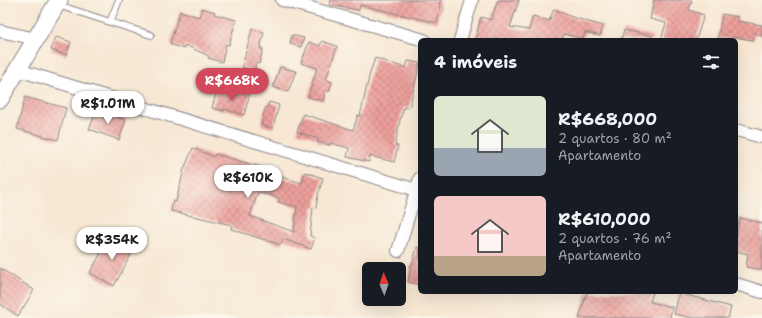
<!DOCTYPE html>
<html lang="pt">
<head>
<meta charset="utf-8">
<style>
  :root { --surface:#171b24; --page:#20242c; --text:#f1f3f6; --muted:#9ea1a6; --accent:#d1495b }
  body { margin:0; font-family:"Shantell Sans",sans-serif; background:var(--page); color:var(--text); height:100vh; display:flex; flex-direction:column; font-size:15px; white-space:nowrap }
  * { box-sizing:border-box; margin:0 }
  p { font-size:13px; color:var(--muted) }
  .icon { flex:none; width:22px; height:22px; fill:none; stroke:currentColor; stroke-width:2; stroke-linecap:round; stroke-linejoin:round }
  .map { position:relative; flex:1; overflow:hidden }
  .side { position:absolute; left:418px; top:38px; width:320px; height:256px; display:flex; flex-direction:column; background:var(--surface); border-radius:6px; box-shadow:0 4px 16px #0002 }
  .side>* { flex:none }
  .needle { width:26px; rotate:358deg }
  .fabs { position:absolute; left:362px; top:262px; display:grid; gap:8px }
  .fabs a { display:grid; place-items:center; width:44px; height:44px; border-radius:6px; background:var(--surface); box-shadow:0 4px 16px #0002; font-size:20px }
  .price { position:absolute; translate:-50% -34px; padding:0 9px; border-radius:14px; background:#fff; color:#222; font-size:13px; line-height:26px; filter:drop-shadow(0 1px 2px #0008) }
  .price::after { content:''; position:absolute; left:50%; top:24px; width:12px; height:9px; margin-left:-6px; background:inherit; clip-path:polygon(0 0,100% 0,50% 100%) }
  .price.on { background:var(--accent); color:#fff }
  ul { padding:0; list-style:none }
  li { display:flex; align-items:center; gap:12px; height:100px; padding:0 16px }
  li span { display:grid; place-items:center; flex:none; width:112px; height:80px; border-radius:6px; color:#555 }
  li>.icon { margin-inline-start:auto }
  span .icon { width:48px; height:48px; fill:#fffc; stroke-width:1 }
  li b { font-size:17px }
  h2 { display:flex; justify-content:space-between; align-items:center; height:48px; padding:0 16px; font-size:17px }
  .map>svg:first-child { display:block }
  .building { fill:url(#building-cross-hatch); fill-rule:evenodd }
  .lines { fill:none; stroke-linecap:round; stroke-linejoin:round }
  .service-casing { stroke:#8c8487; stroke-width:8 }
  .minor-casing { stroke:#8c8487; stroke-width:14 }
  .secondary-casing { stroke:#8c8487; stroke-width:19 }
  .service { stroke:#fff; stroke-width:6 }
  .minor { stroke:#fff; stroke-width:12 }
  .secondary { stroke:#fff; stroke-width:17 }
</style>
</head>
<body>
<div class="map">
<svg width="762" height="318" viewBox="0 0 762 318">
  <defs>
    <pattern id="building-cross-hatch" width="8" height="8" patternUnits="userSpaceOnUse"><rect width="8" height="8" fill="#eea09b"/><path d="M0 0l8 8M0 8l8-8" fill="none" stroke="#c08280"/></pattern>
  </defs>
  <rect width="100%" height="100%" fill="#fbf7ec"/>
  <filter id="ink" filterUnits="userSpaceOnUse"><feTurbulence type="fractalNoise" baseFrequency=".025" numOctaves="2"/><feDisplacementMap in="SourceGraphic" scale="8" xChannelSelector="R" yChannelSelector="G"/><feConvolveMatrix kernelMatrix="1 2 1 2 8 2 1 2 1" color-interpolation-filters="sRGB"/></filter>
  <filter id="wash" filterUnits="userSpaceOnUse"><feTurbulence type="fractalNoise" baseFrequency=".012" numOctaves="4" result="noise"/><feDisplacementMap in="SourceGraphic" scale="16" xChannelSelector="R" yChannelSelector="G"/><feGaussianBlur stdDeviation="0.9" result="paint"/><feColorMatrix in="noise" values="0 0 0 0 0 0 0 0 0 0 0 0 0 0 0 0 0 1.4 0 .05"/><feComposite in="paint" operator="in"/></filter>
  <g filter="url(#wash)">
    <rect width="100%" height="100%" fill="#f7e7d3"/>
    <g id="blocks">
      <!-- building -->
      <g class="building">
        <polygon points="331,0 441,0 439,4 441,5 437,23 360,5 359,10 330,5"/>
        <polygon points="498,0 519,0 510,27 529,30 533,16 549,21 554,9 572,17 603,26 600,36 585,32 583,39 564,34 562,40 475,40 481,17 491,20"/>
        <polygon points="654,0 692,0 689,10 704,15 696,40 661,40 666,23 650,19"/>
        <polygon points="202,8 215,12 214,14 236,20 229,45 226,44 222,62 208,58 209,56 185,45 184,49 170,44 180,11 199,17"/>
        <polygon points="722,14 738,17 737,21 762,25 762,36 755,33 753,40 734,37 734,40 718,38"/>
        <polygon points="252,29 264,32 260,49 263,49 259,64 256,63 254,71 242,67"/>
        <polygon points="624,30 652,36 652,40 621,40"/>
        <polygon points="292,35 304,38 301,47 290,44"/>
        <polygon points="56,37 71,42 66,55 51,50"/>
        <polygon points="322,41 337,46 326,80 332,82 329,92 326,90 323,101 308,97 317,68 301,63 309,42 320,46"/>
        <polygon points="375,58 406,68 408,61 420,63 409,108 404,107 400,120 395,145 398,146 394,162 370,156 369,162 347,157 349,148 330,143 330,145 317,142 318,139 297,132 303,114 353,130 358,115 360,116 370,73"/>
        <polygon points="280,67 296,71 288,92 273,87"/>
        <polygon points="240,90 250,93 244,115 224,109 224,111 212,108 217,91 238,96"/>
        <polygon points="25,97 66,108 58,140 17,129"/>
        <polygon points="269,102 279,105 273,128 261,125 265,108 267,108"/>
        <polygon points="97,110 126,120 119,140 89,129"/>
        <path d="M193,148L214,157L215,154L265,168L264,172L302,183L305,172L323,178L318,195L316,208L313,207L310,236L315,238L311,249L283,239L281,245L231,229L232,225L171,211L173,201L176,202L184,169ZM258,192L279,198L278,202L297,207L294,232L250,216Z"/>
        <polygon points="740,218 762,223 762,270 746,267 748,254 736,251 736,235"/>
        <polygon points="110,236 134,249 114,286 90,273"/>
        <polygon points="417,247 420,248 420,285 408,282 411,265 412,265"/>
        <polygon points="0,268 34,290 18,316 0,304"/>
        <polygon points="587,292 653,292 650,302 672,307 670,318 579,318"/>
        <polygon points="679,293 731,307 728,318 693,318 674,314"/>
      </g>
    </g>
  </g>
  <g filter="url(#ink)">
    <use href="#blocks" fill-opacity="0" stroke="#8c8487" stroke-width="1"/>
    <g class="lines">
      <defs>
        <g id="service">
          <polyline points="58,5 110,22 119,0"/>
          <polyline points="110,22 151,35"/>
        </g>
        <g id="minor">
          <polyline points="282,0 424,40"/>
          <polyline points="0,31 36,39"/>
          <polyline points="460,40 472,0"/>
          <polyline points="18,70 420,191"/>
          <polyline points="736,130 762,137"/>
          <polyline points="398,251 420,178"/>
          <polyline points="736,284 762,292"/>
        </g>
        <polyline id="secondary" points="0,99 59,0"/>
      </defs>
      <!-- service casing -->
      <use href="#service" class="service-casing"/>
      <!-- minor casing -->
      <use href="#minor" class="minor-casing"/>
      <!-- secondary casing -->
      <use href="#secondary" class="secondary-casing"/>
      <!-- service -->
      <use href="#service" class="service"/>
      <!-- minor -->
      <use href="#minor" class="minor"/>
      <!-- secondary -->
      <use href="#secondary" class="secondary"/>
    </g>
  </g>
</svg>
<div class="fabs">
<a><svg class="needle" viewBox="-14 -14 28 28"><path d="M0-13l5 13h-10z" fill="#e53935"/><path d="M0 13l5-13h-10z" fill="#9ea1a6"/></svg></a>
</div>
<b class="price on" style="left:232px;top:102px">R$668K</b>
<b class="price" style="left:108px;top:125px">R$1.01M</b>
<b class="price" style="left:248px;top:199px">R$610K</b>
<b class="price" style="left:112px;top:261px">R$354K</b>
<section class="side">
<h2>4 imóveis<svg class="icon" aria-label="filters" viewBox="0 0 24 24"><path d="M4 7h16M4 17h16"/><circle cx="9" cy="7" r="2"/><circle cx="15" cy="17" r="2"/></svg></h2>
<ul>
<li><span style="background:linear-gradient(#dfe7d0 65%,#9aa5b1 0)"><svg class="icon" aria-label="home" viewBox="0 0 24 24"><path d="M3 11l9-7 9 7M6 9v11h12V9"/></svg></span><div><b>R$668,000</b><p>2 quartos · 80 m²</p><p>Apartamento</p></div></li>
<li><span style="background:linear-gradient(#f6c9c9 75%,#b9a48a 0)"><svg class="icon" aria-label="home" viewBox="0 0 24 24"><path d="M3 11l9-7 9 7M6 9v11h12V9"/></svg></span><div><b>R$610,000</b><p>2 quartos · 76 m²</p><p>Apartamento</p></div></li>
</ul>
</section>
</div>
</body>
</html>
